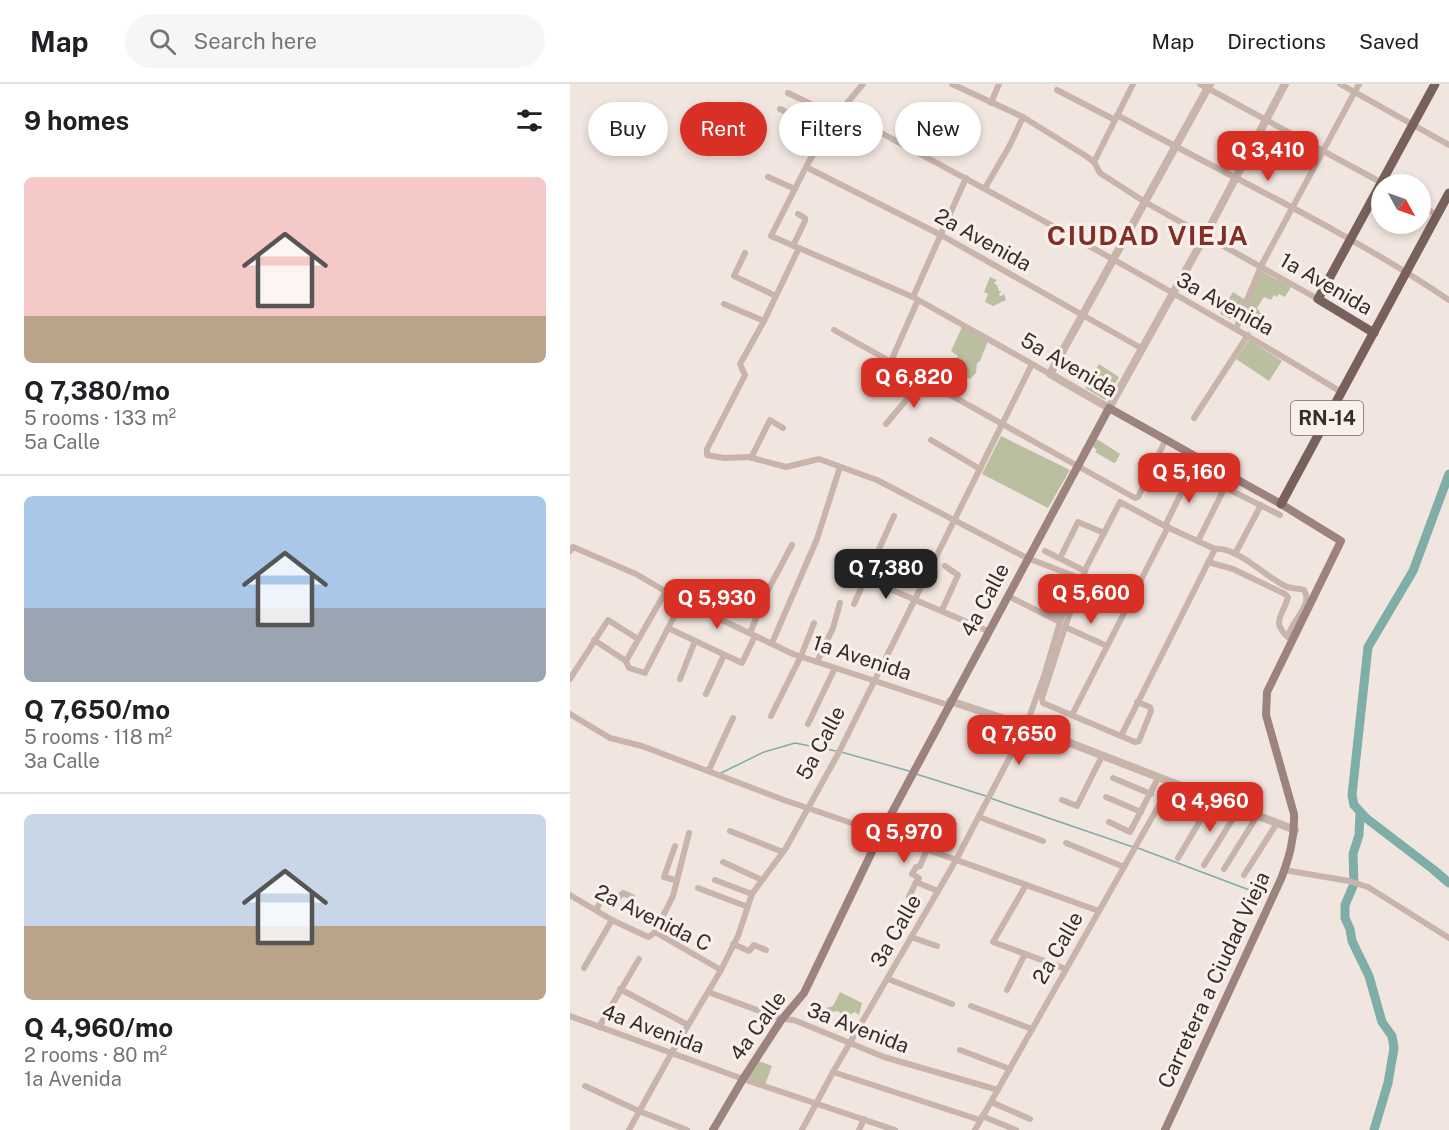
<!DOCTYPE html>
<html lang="en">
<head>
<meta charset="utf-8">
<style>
  :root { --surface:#fff; --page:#f6f6f6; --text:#202124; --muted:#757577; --line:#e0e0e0; --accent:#d93025 }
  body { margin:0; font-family:"Public Sans",sans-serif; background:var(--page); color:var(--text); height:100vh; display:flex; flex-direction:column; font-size:22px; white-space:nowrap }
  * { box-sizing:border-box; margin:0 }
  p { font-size:20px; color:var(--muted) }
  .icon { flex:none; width:33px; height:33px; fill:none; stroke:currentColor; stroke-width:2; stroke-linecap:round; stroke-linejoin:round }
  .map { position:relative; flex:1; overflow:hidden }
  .details { display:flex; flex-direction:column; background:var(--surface); width:570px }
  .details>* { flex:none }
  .banner { position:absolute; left:18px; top:18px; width:570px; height:54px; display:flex; gap:12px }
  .needle { width:39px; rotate:130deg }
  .tools { position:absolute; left:801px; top:90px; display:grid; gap:12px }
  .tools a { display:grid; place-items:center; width:60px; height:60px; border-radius:50%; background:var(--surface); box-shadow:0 3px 9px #0003; font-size:30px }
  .price { position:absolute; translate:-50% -51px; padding:0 14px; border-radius:12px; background:var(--accent); color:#fff; font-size:20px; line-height:39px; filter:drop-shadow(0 2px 3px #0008) }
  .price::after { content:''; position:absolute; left:50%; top:36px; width:18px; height:14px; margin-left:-9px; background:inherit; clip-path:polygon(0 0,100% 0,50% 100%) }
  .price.selected { background:#222; color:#fff }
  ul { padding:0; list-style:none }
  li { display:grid; align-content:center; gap:12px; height:318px; padding:0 24px }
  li+li { border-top:2px solid var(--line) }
  li span { display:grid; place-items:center; height:186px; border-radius:9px; color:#555 }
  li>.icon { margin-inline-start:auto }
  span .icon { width:108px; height:108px; fill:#fffc; stroke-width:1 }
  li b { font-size:26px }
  h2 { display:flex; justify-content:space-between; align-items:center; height:72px; padding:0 24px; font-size:26px }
  .tag { padding:0 21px; border-radius:27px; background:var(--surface); box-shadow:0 3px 9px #0003; font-size:21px; line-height:54px }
  .tag.selected { background:var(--accent); color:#fff }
  header { display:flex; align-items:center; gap:36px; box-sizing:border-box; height:84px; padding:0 30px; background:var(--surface); border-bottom:2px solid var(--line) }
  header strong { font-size:28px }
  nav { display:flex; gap:33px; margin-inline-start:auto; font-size:21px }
  .search { width:420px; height:54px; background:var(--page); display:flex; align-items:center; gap:15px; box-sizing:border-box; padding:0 21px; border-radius:33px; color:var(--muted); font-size:22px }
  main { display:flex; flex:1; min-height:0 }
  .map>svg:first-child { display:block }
  .green { fill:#bac09f }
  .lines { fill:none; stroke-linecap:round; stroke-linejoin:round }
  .stream { stroke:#7fada8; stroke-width:1.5 }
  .river { stroke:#7fada8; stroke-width:9 }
  .minor { stroke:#c9b4ab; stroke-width:6 }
  .tertiary { stroke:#c9b4ab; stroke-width:8 }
  .secondary { stroke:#9d837d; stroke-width:8 }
  .primary { stroke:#78615c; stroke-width:9 }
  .labels { text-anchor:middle; stroke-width:6; stroke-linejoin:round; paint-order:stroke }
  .shield { fill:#f9f0eb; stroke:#716764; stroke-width:1.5 }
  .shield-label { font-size:20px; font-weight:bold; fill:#372c2a }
  .street-label { font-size:21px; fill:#372c2a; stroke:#f9f0eb }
  .district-label { font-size:27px; font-weight:bold; letter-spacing:1.5px; fill:#822f28; stroke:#f9f0eb }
</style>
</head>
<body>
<header>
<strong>Map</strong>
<div class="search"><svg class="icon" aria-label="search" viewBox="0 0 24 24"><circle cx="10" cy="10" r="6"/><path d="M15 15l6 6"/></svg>Search here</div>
<nav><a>Map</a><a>Directions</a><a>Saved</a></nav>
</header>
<main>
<section class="details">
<h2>9 homes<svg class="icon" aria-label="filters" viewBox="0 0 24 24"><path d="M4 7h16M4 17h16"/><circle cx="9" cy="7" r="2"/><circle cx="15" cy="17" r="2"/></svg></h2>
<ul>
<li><span style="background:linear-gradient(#f6c9c9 75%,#b9a48a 0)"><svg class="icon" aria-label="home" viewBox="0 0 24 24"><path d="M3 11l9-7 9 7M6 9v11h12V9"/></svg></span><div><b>Q 7,380/mo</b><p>5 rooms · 133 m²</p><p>5a Calle</p></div></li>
<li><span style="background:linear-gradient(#a9c7e8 60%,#9aa5b1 0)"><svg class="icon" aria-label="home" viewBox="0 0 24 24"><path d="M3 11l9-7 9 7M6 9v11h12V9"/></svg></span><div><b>Q 7,650/mo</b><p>5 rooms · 118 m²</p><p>3a Calle</p></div></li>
<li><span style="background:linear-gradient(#c9d6e8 60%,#b9a48a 0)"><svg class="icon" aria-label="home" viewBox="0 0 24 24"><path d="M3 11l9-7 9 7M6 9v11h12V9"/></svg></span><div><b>Q 4,960/mo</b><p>2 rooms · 80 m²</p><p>1a Avenida</p></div></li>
</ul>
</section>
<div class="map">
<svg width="879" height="1046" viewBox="0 0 879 1046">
  <rect width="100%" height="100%" fill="#f1e6df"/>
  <!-- green -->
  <g class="green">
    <polygon points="687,185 721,203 715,213 709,210 707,213 704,211 701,216 694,213 687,224 693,232 688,240 683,238 678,243 650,230 663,208 674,215"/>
    <polygon points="420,193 427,196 424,199 427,201 429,207 431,207 429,211 431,212 434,210 436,216 423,222 415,218 418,210 414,208"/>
    <polygon points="392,243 418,257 410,277 407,279 406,289 400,295 386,287 375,302 370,298 376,290 372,289 375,286 378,287 388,272 381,267"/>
    <polygon points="679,256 712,277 699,297 666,275"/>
    <polygon points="529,280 549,293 535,316 515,304"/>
    <polygon points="431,352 500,386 478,424 412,390"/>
    <polygon points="527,355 550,370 546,378 544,379 525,368 527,366 522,362"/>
    <polygon points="483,506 498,512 489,535 474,529"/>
    <polygon points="270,908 292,919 289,931 285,928 275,933 268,927 261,928 259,931 262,933 260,935 253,932 256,924 263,922"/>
    <polygon points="189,977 202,982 195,1001 175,994"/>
  </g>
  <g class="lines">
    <!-- stream -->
    <g class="stream">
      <polyline points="271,668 339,687"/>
      <polyline points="151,689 194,668 225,659 266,667"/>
      <polyline points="346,690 416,712"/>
      <polyline points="420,714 563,763"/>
      <polyline points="568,764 690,810"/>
    </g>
    <!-- river -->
    <g class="river">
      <polyline points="879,390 843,487 798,563 782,711 784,721 796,734 864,786 879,799"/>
      <polyline points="790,729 789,751 783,770 784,800 775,821 775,834 780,845 782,857 799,892 812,938 822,952 824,964 818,999 804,1046"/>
    </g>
    <!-- minor -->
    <g class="minor">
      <polyline points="293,0 263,36 236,83 201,152 343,213 480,290"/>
      <polyline points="382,0 453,33 516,72 524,78 530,89 575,118 748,215"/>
      <polyline points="630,0 814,100"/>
      <polyline points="770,0 879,61"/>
      <polyline points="487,6 545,36"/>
      <polyline points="218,9 266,32"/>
      <polyline points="421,19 429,0"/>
      <path d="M277,20L280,32C445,121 611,210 771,308"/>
      <polyline points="210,25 252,45 262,37"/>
      <path d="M547,31C658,92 774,145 879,216"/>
      <polyline points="524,78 563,0"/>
      <polyline points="236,83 371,151 571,264"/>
      <polyline points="198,93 225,105"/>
      <polyline points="415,104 440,61 453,33"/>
      <polyline points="850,121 867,131"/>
      <polyline points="223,162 235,137 235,134 228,130"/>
      <polyline points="229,164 194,237 170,280 175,291 137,365 137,371 154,374 179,373 216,383 249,375 307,396 457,474 507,493 490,538 474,592 456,642 386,776 263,988 232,1046"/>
      <polyline points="175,169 164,192 206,212"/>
      <polyline points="343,213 396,94"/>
      <polyline points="154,220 194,237"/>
      <polyline points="666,245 691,182 789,0"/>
      <polyline points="264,246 565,414 568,413 596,355"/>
      <polyline points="321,277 348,216"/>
      <polyline points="624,334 678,251"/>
      <polyline points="316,340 354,295"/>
      <polyline points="361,356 410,385"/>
      <polyline points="181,374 200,336 213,344"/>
      <polyline points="595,442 622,387 710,431"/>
      <polyline points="628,457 655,403"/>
      <polyline points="0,467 3,463 66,490 112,517 223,570 378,621"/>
      <polyline points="475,467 515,487"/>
      <polyline points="665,470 691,421"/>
      <polyline points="490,474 508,438 534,449"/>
      <path d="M638,478L663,485L715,510L718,513C713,532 700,538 719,554"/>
      <polyline points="294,494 418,547"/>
      <polyline points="438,512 490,538"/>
      <polyline points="284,520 324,432"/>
      <polyline points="372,526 388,491 375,482"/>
      <polyline points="495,543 537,562"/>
      <polyline points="98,544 172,579 185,552"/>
      <polyline points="180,549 198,506 222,461"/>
      <polyline points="24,556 56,577 59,584 75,589 112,517"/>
      <polyline points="202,559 247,455 270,383"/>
      <polyline points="56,577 96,507"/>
      <polyline points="247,578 263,544 270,519"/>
      <polyline points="0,595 38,536 68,555"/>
      <polyline points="110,595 125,557"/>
      <polyline points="136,610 154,571"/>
      <path d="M567,618L580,623L581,627L569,657L565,658L473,619L472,614L495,543L516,484L550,418L595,442L645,465C666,462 696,493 715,502C721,505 728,504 734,506C744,521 720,538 718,553"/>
      <polyline points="0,630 40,654 72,662 214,716 311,749 529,827"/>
      <polyline points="502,631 598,443"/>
      <polyline points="201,632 231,572 244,539"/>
      <polyline points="238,640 265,584"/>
      <polyline points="551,652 645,465"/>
      <polyline points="139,686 163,634"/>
      <polyline points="543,694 581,710"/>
      <polyline points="536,713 571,728"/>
      <polyline points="492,716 507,722 532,672"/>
      <polyline points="409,733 473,757"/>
      <polyline points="539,738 560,748 588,694"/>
      <polyline points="160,747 213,768"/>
      <polyline points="496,759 554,783"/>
      <polyline points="105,762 94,793 105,796"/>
      <polyline points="608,774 643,715"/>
      <polyline points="153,778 192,796"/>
      <polyline points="634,781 669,725"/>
      <polyline points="654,785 687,732"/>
      <polyline points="714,786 779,797 798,803 879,854"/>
      <polyline points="674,791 707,739"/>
      <polyline points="145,796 182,810"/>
      <polyline points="347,799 349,794 342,790 346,783 350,782 357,765"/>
      <polyline points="456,801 423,858 496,885"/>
      <polyline points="128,804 178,823"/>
      <polyline points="0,811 42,836 76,852 79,853 85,848 151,886"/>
      <polyline points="339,813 346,798 368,807"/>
      <polyline points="26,826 35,809 48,814 53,809 62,813"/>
      <polyline points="85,848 103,812 119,749"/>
      <polyline points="341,853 367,862"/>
      <polyline points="163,860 179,867 184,861 196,866"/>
      <polyline points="14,884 42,836"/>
      <polyline points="318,895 382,920"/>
      <polyline points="50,905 118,941"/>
      <polyline points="437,906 455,870"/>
      <polyline points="138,908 212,935 224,936 314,973 428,1006"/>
      <polyline points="401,922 462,945"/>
      <polyline points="0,932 173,995 325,1046"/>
      <polyline points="29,943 69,875"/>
      <polyline points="390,966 440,985"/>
      <polyline points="263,988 410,1036"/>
      <polyline points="15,1002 69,1027 117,1046"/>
      <polyline points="421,1018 460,1035"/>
      <polyline points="412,1032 446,1046"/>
      <polyline points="59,1046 101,970 151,886 168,852 182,810 216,764 268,670 462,280"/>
      <polyline points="289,1046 294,1035"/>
      <polyline points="405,1046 601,700"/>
    </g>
    <!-- tertiary -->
    <g class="tertiary">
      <polyline points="640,0 480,290 539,324 635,152 715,0"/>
      <polyline points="380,617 456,642 725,746"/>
    </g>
    <!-- secondary -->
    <path class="secondary" d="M143,1046L173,995L212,935L234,909L311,749L539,324L711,420L771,457L697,608L696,631L724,730C725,754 719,774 711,795L595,1046"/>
    <!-- primary -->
    <g class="primary">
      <polyline points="804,249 748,215 865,0"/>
      <polyline points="711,420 879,109"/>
    </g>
  </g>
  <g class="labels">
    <!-- shield labels -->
    <rect class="shield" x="721" y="317" width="72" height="34" rx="4.5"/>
    <g class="shield-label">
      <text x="757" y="341">RN-14</text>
    </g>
    <!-- street labels -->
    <g class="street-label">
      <text transform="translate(413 156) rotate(29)" y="7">2a Avenida</text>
      <text transform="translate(756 200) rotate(30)" y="7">1a Avenida</text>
      <text transform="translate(655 220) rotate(29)" y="7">3a Avenida</text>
      <text transform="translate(499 281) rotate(30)" y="7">5a Avenida</text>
      <text transform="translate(415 516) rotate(-62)" y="7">4a Calle</text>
      <text transform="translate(292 574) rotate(18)" y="7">1a Avenida</text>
      <text transform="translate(251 659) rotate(-62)" y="7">5a Calle</text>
      <text transform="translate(83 834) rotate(26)" y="7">2a Avenida C</text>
      <text transform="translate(326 847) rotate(-60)" y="7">3a Calle</text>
      <text transform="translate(488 864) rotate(-60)" y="7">2a Calle</text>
      <text transform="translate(644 896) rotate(-65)" y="7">Carretera a Ciudad Vieja</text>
      <text transform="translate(188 942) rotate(-54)" y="7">4a Calle</text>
      <text transform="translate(288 944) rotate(21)" y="7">3a Avenida</text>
      <text transform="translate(83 945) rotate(20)" y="7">4a Avenida</text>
    </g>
    <!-- district labels -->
    <g class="district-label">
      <text x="578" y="161">CIUDAD VIEJA</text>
    </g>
  </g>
</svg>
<div class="tools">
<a><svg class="needle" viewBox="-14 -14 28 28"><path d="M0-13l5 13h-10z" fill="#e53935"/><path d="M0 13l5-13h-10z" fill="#757577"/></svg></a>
</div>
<b class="price" style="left:698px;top:98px">Q 3,410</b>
<b class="price" style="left:344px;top:325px">Q 6,820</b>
<b class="price" style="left:619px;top:420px">Q 5,160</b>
<b class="price selected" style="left:316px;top:516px">Q 7,380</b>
<b class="price" style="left:521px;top:541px">Q 5,600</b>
<b class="price" style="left:147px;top:546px">Q 5,930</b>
<b class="price" style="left:449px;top:682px">Q 7,650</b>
<b class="price" style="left:640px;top:749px">Q 4,960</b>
<b class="price" style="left:334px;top:780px">Q 5,970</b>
<div class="banner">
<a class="tag">Buy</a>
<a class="tag selected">Rent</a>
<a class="tag">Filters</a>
<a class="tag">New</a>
</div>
</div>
</main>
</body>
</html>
